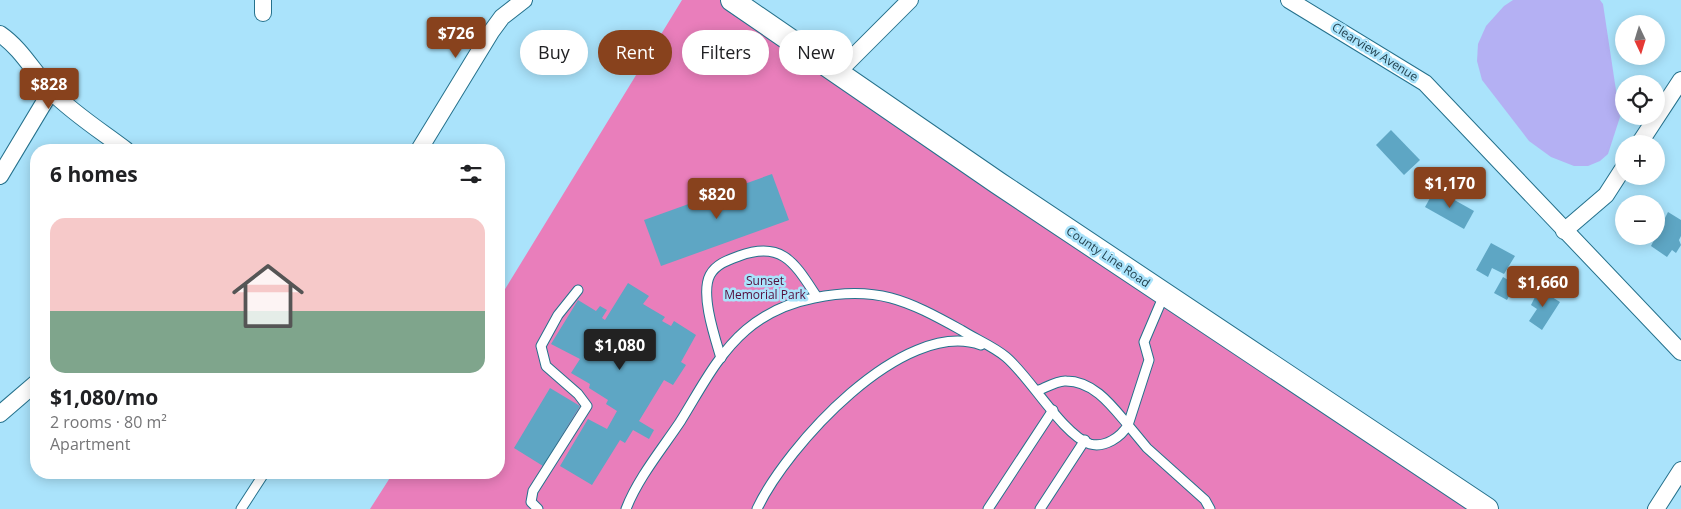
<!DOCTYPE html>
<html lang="en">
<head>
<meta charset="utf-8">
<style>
  :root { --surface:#fff; --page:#f6f6f6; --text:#202124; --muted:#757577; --accent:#88421d }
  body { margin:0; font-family:"Open Sans",sans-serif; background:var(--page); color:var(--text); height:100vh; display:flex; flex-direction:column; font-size:19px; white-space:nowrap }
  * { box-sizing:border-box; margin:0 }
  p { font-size:16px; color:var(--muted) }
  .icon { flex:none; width:28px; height:28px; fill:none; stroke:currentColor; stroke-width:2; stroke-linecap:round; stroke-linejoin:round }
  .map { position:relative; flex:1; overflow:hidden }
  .drawer { position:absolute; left:30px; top:144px; width:475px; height:335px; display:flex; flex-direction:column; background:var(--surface); border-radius:20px; box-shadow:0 2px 12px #0003 }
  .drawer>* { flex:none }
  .hud { position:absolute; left:520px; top:30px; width:475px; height:45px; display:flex; gap:10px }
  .needle { width:32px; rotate:176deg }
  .tools { position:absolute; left:1615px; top:15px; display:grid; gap:10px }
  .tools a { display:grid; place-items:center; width:50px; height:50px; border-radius:50%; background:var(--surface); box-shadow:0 2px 12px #0003; font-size:25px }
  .price { position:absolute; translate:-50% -42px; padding:0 11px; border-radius:5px; background:var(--accent); color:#fff; font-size:16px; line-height:32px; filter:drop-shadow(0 1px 2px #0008) }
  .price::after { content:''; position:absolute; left:50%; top:30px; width:15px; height:11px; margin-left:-8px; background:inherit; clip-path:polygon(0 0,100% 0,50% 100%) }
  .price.active { background:#222; color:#fff }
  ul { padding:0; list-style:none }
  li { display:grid; align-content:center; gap:10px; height:265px; padding:0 20px }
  li span { display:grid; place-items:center; height:155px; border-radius:15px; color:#555 }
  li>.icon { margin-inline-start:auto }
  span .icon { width:90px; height:90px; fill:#fffc; stroke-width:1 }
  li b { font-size:21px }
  h2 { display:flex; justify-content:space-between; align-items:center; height:60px; padding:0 20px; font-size:21px }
  .pill { padding:0 18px; border-radius:22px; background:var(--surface); box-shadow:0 2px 12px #0003; font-size:18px; line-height:45px }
  .pill.active { background:var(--accent); color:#fff }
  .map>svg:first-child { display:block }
  .green { fill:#e97ebb }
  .water { fill:#b4b0f3 }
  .building { fill:#5ea6c4 }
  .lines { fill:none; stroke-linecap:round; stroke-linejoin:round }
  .lane-casing { stroke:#25718c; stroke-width:11 }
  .street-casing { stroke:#25718c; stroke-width:18 }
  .secondary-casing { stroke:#25718c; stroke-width:24 }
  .lane { stroke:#fff; stroke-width:9 }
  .street { stroke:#fff; stroke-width:16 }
  .secondary { stroke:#fff; stroke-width:22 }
  .labels { text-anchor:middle; stroke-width:5; stroke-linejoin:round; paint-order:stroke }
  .street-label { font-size:12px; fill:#1e3c48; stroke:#aae3fb }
  .park-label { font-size:12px; fill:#540e3b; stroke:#aae3fb }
</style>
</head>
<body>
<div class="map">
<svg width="1681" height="509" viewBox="0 0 1681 509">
  <rect width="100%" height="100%" fill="#aae3fb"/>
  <!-- green -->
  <polygon class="green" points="682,0 733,0 1489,509 370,509 393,473 499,472 499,299"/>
  <!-- water -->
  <polygon class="water" points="1513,0 1600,0 1603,4 1620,117 1608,154 1600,161 1588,166 1574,166 1551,157 1529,141 1482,80 1477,61 1478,44 1486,26 1504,6"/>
  <!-- building -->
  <g class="building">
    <polygon points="1391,130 1420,160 1404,175 1376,145"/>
    <polygon points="772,174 789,220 661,266 644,220"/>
    <polygon points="1435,189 1474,211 1464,229 1425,207"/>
    <polygon points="1668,212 1681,220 1681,236 1679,240 1681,245 1676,253 1672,250 1667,257 1651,246"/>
    <polygon points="1491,243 1515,256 1504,274 1492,268 1488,277 1476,270"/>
    <polygon points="1503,277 1515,284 1507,300 1494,293"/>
    <polygon points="628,283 649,296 643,304 665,317 662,321 671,326 674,321 696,335 681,362 686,365 673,385 664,380 639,421 654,430 649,439 633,430 625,443 620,440 592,485 560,466 588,419 607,429 617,411 606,404 608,400 589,388 590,384 571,373 580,359 551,344 578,300 596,311 600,306 607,310 602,318 605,320"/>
    <polygon points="1536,287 1560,302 1542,330 1529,321 1537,309 1531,305 1535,297 1531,295"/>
    <polygon points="550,388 580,406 543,466 514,448"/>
  </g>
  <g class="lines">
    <defs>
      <g id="lane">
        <polyline points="1164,295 1144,342 1149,360 1128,425 1147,448 1205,500 1210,509"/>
        <path d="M721,358C715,338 700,294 710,275C716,264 728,260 739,256C783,240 795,264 817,297"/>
        <polyline points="241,509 265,472"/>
        <polyline points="538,509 531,502 533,491 587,406 578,394 546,366 541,346 558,315 578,290"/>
        <path d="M626,509C638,478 662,449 680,422C700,390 717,355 746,330C766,313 788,303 814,298C876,285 907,300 961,330C975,339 993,346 1006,357C1030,377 1063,435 1090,444C1105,448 1121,437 1128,425C1112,406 1094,381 1066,381C1058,380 1045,388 1037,391"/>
        <path d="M757,509C786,447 903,317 981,345"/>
        <polyline points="988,509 1053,410"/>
        <polyline points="1040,509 1085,440"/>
      </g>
      <g id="street">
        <polyline points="1289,0 1425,83 1681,352"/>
        <polyline points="263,13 263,0"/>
        <path d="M0,34C22,49 34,73 52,92C74,114 101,131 126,150"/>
        <polyline points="838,72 910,0"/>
        <polyline points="1639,144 1681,80"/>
        <polyline points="419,150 491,32 502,17 524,0"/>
        <polyline points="0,176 51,91"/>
        <polyline points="1564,231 1606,195 1624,167"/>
        <polyline points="0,414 36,383"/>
        <polyline points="1656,509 1681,470"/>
      </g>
      <polyline id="secondary" points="732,0 998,183 1487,509"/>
    </defs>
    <!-- lane casing -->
    <use href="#lane" class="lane-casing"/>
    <!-- street casing -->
    <use href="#street" class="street-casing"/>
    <!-- secondary casing -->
    <use href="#secondary" class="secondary-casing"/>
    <!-- lane -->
    <use href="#lane" class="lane"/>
    <!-- street -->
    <use href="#street" class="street"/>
    <!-- secondary -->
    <use href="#secondary" class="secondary"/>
  </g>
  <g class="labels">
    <!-- street labels -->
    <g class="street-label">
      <text transform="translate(1375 52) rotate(32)" y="4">Clearview Avenue</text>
      <text transform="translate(1108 257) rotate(34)" y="4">County Line Road</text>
    </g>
    <!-- park labels -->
    <g class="park-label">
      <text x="765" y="285">Sunset<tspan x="765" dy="14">Memorial Park</tspan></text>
    </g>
  </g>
</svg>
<div class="tools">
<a><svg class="needle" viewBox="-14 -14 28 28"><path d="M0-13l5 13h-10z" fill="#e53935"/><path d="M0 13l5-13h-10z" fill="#757577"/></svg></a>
<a><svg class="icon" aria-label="locate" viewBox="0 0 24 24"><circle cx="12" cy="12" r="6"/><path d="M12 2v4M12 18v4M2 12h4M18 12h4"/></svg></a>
<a>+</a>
<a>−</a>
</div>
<b class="price" style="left:456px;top:59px">$726</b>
<b class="price" style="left:49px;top:110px">$828</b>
<b class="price" style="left:1450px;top:209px">$1,170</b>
<b class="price" style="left:717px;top:220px">$820</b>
<b class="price" style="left:1543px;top:308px">$1,660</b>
<b class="price active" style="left:620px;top:371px">$1,080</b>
<div class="hud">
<a class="pill">Buy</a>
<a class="pill active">Rent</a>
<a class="pill">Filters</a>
<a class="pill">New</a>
</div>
<section class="drawer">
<h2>6 homes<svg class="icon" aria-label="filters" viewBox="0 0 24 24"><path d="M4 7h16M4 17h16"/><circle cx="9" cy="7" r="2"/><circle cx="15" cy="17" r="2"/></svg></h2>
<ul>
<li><span style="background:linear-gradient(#f6c9c9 60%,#7fa58c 0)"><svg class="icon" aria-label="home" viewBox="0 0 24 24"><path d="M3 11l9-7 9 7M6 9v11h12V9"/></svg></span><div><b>$1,080/mo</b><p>2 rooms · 80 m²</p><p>Apartment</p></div></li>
</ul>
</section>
</div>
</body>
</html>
